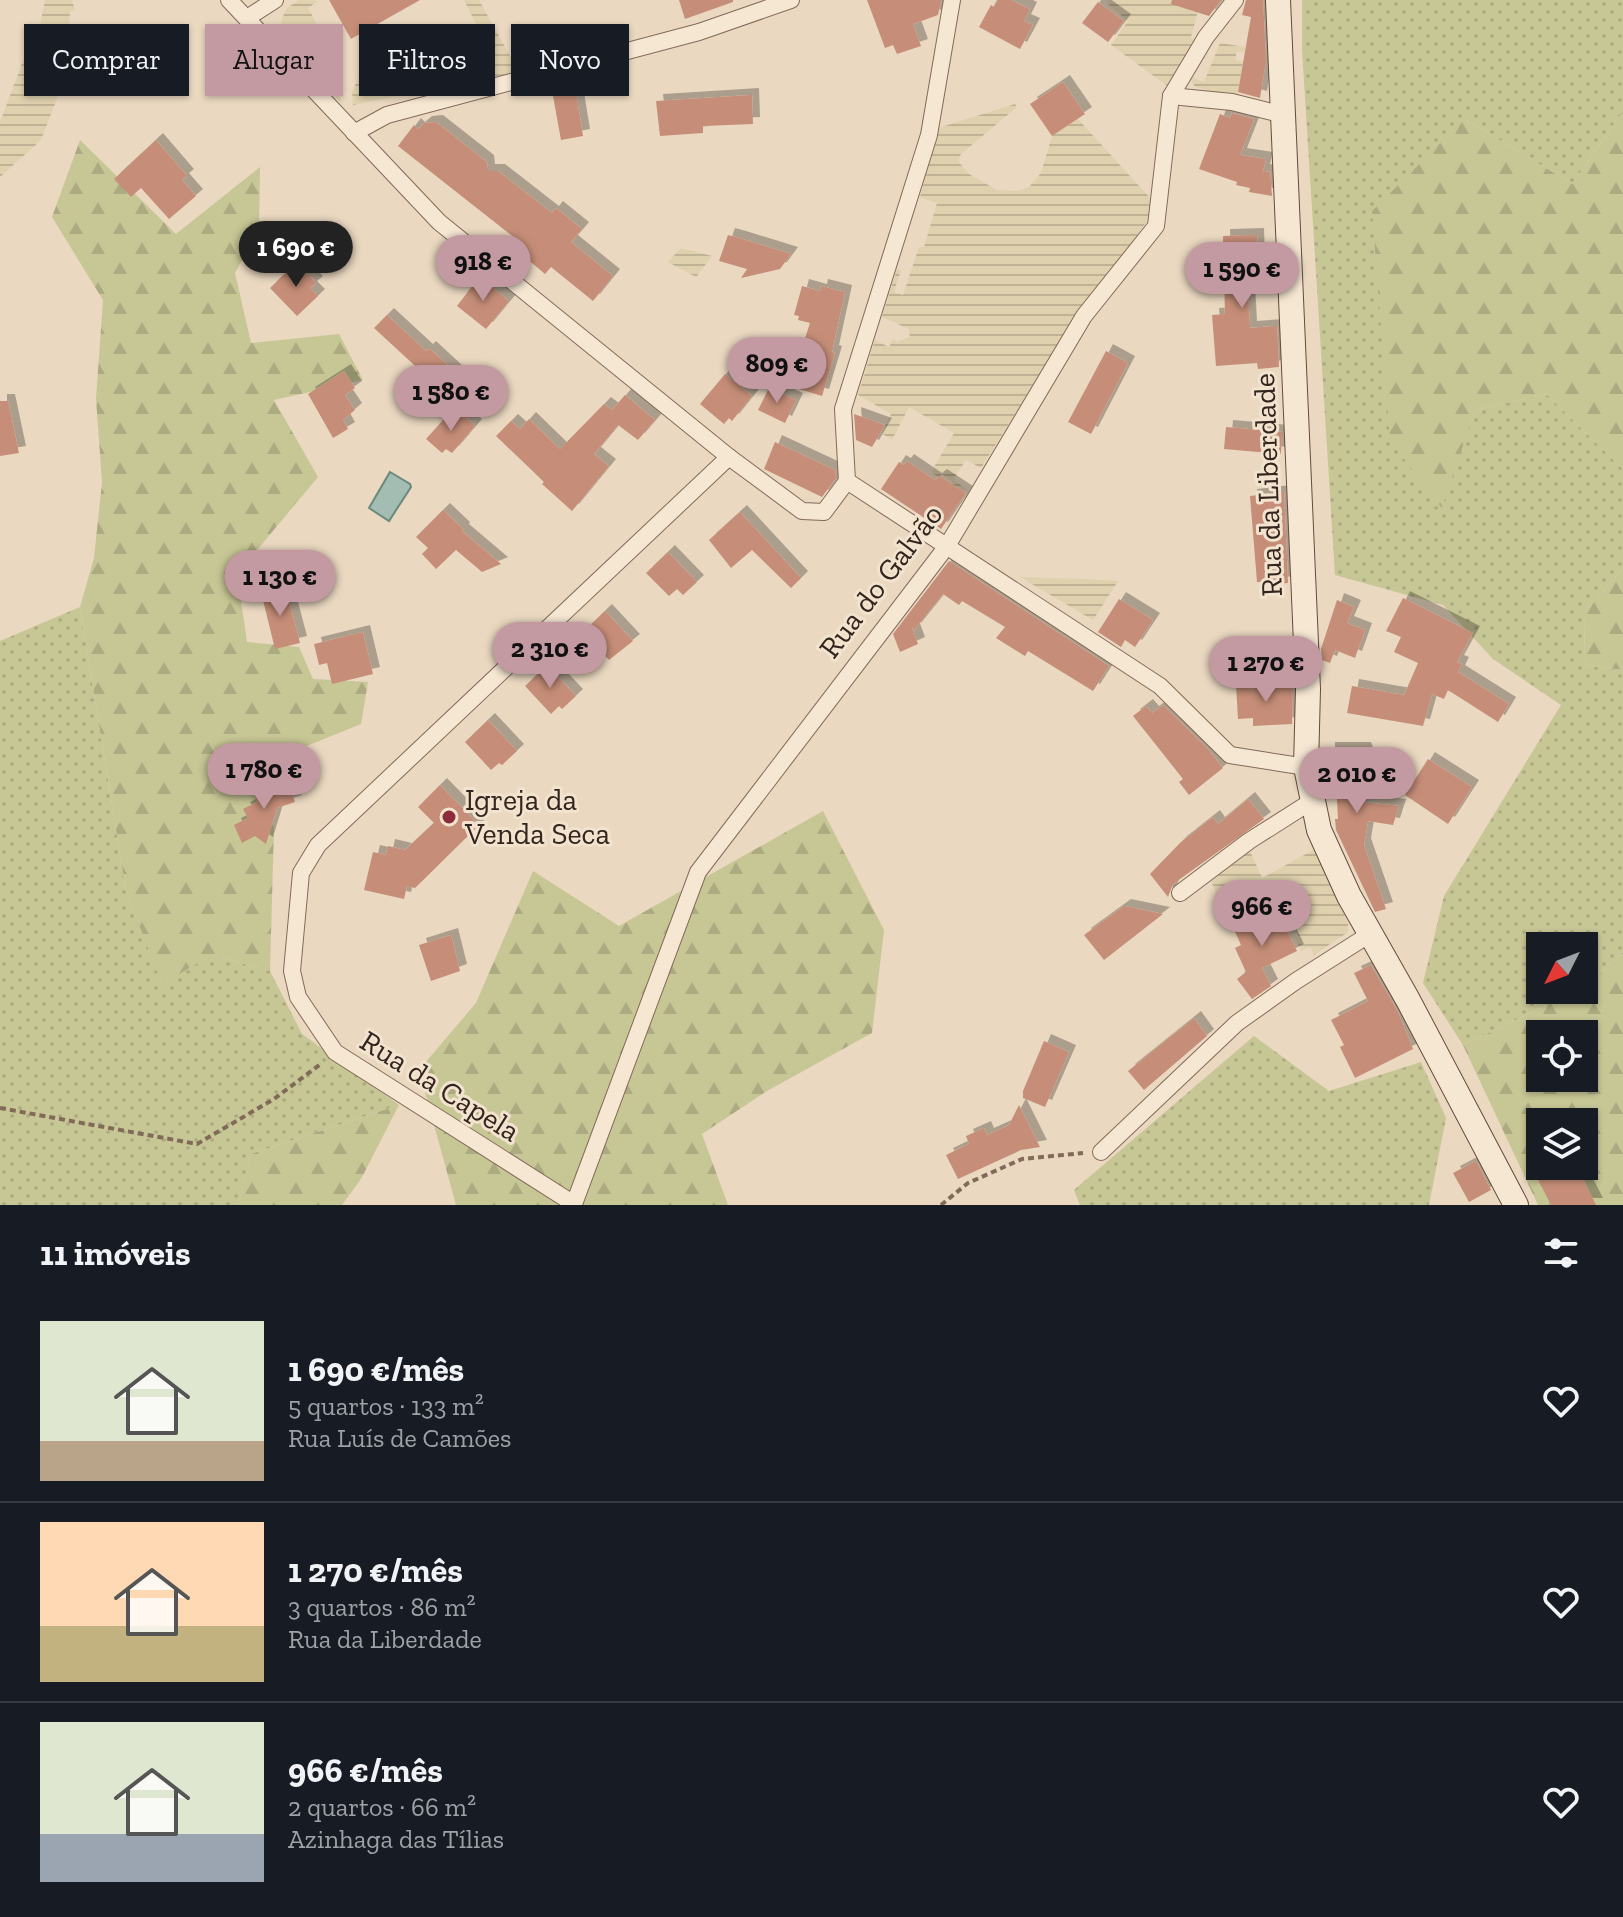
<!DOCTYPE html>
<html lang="pt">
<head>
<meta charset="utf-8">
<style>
  :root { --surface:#171b24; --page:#242831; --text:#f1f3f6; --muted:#9ea1a6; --line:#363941; --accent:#c49aa2 }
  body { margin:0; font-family:"Zilla Slab",serif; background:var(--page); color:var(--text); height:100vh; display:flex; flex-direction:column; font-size:30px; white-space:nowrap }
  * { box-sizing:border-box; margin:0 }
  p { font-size:26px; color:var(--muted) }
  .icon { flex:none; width:44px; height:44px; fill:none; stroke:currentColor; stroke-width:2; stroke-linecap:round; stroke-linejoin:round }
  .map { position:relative; height:1205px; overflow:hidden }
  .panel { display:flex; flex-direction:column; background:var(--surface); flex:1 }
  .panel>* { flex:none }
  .banner { position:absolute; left:24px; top:24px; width:800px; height:72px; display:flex; gap:16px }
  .needle { width:52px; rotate:228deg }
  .buttons { position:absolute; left:1526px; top:932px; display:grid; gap:16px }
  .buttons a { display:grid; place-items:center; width:72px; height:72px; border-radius:0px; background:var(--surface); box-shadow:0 2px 6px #0004; font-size:40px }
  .price { position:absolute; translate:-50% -68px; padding:0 18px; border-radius:28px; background:var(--accent); color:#111; font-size:26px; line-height:52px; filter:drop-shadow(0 2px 4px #0008) }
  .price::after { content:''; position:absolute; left:50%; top:48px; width:24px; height:18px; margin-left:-12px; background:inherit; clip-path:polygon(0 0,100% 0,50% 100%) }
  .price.current { background:#222; color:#fff }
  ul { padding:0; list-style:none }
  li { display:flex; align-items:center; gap:24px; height:200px; padding:0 40px }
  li+li { border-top:2px solid var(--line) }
  li span { display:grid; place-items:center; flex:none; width:224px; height:160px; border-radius:0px; color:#555 }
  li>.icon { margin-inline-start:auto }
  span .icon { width:96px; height:96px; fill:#fffc; stroke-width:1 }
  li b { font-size:34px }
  h2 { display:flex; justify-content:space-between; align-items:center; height:96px; padding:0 40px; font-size:34px }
  .tag { padding:0 28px; border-radius:0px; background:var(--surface); box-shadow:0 2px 6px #0004; font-size:28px; line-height:72px }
  .tag.current { background:var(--accent); color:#111 }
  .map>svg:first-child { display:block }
  .farmland { fill:url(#farmland-rules) }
  .grass { fill:url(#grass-dots) }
  .forest { fill:url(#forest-firs); fill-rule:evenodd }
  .water { fill:#a3bdb2; stroke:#6b8a7e; stroke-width:2 }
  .building { fill:#c68e78; filter:url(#shadow) }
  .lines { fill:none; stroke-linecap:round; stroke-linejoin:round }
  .street-casing { stroke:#826a59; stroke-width:18 }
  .secondary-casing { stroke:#644b3d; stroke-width:26 }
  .path { stroke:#826a59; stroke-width:4; stroke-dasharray:6 4; stroke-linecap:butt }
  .street { stroke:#f6e7d3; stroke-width:16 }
  .secondary { stroke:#f6e7d3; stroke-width:24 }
  .poi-dot { fill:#8d2d3b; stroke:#f2e3cf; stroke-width:3 }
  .labels { text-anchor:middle; stroke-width:6; stroke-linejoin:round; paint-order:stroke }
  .street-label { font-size:30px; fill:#33241d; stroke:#f2e3cf }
  .poi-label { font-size:30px; fill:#33241d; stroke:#f2e3cf; text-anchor:start }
</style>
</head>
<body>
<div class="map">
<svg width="1623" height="1205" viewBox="0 0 1623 1205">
  <defs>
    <pattern id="farmland-rules" width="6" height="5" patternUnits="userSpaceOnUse" patternTransform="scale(2)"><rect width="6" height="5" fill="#dfd1ae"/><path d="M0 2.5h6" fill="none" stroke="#c0b395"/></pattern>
    <pattern id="grass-dots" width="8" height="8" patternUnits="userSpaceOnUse" patternTransform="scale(2)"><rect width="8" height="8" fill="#c7c695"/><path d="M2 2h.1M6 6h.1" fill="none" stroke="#abaa80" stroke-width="1.8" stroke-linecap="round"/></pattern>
    <pattern id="forest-firs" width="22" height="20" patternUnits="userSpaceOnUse" patternTransform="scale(2)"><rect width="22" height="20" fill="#c7c695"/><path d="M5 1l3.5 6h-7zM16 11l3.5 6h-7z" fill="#abaa80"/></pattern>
    <filter id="shadow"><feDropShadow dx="7" dy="-7" stdDeviation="0" flood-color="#0004"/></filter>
  </defs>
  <rect width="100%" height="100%" fill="#ead8c0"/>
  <!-- farmland -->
  <g class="farmland">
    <polygon points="45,0 72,0 75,11 70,11 67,72 41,140 0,177 0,122 29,45 39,30"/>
    <polygon points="300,0 318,1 308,8 337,60 328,65 343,105 290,49 292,46 280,33 282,18 288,7"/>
    <polygon points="464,0 479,0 519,72 353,105 352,92 360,75 362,81 371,84 494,60"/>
    <polygon points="1107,0 1201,0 1191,37 1197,42 1170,84 1166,85 1111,45 1128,21 1108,4"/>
    <polygon points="1220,43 1245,47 1244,52 1237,51 1235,60 1243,62 1237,97 1195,87 1190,79 1191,77 1204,82"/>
    <polygon points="1015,104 1017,107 961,154 958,161 969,174 997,190 1018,191 1029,187 1041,173 1052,136 1078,119 1151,199 1149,218 1122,257 1085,303 981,468 966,460 953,480 967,489 965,492 950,485 952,481 942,474 939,478 931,472 954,433 909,407 892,440 881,433 891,414 858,395 875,340 889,347 893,339 897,342 910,337 909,329 882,317 897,269 901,270 894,292 903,295 919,247 924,247 937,203 920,197 938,128"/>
    <polygon points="681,248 712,256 696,277 668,262"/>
    <polygon points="1020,577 1086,579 1118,581 1093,620"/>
    <polygon points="1317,848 1348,924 1348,932 1314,955 1310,947 1301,951 1295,938 1298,936 1287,912 1279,915 1264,882 1220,902 1210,879 1250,851 1262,878"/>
  </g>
  <!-- grass -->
  <g class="grass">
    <polygon points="1302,0 1623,0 1623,111 1572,184 1465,119 1441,508 1475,410 1546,394 1623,469 1623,568 1584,613 1585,665 1623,670 1623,952 1584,987 1584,946 1540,946 1540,990 1579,990 1463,1045 1423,983 1444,896 1561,705 1493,659 1443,605 1335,575 1302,49"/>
    <polygon points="80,607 126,891 162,983 212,955 270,971 302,1034 399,1105 251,1154 238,1205 0,1205 0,641"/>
    <polygon points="1254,1036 1329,1091 1421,1062 1446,1118 1429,1205 1080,1205 1074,1190"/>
  </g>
  <!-- forest -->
  <g class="forest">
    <polygon points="1623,111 1623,469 1546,394 1475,410 1442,508 1390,441 1372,211 1465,119 1572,184"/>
    <polygon points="80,140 176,234 260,167 259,228 235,273 251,343 339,334 363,380 274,400 318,477 237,574 247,642 299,647 313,679 368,682 361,724 240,773 274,827 270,971 212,955 162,984 126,891 80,607 94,558 102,482 96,399 103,300 52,217"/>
    <polygon points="1623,568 1623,670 1585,665 1584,613"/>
    <polygon points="823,811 884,930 872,1033 767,1091 702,1134 728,1205 456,1205 419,1070 476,1003 533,871 619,926"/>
    <path d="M1623,952V1205H1538L1463,1045L1579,990H1584V987ZM1540,1034H1584V1078H1540ZM1540,1122H1584V1166H1540Z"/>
    <polygon points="399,1105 361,1179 342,1205 238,1205 251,1154"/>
  </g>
  <!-- water -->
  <polygon class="water" points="390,472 410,484 411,487 389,521 369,508"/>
  <!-- building -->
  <g class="building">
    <polygon points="329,0 420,0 351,39"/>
    <polygon points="679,0 733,0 733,2 685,19"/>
    <polygon points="867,0 941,0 938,15 913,24 921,46 897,54 893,45 885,48"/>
    <polygon points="998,0 1011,0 1030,9 1024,21 1033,25 1020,49 979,27 991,5 994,7"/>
    <polygon points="1172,0 1221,0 1209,16 1171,4"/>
    <polygon points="1246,0 1263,0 1266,61 1260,98 1238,92 1251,17 1242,15"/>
    <polygon points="1098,2 1124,21 1108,42 1082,23"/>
    <polygon points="574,81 583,136 561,140 551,85"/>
    <polygon points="1063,82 1085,114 1052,136 1030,104"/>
    <polygon points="752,95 753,124 703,126 703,133 660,136 656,101"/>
    <polygon points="1232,113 1254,119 1240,155 1266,159 1263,171 1270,172 1272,196 1249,192 1250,188 1236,185 1237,182 1199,169 1220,114 1230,118"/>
    <polygon points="436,122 487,162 488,171 498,171 552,213 556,208 582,229 571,242 613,276 593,301 551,267 545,274 520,253 525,246 398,146 414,125 418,129 425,123"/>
    <polygon points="156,140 187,176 182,180 196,196 169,219 141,188 131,197 114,179"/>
    <polygon points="728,235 739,238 791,254 780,269 741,278 747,269 719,261"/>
    <polygon points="1257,235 1259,290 1248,291 1250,328 1277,326 1279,367 1258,369 1257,363 1216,366 1212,315 1225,314 1223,236"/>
    <polygon points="297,262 316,283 310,288 318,296 297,316 270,288"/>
    <polygon points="479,277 509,301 486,329 457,306"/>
    <polygon points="802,286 820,291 821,286 845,292 832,352 835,353 822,396 789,386 810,323 798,320 799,316 794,315"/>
    <polygon points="387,315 426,351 429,348 455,372 439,388 374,328"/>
    <polygon points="1106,351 1128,363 1091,434 1068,422"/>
    <polygon points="344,371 355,388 345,395 355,410 343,420 348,429 333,438 308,394"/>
    <polygon points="725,374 752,396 732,421 729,418 724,424 700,404"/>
    <polygon points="769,388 796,400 785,423 758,410"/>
    <polygon points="625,395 655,420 638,440 618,425 594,454 609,466 572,511 542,484 544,482 496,436 511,421 520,429 529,419 560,449 604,404 612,410"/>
    <polygon points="0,401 8,401 19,453 0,456"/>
    <polygon points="451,411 460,418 463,415 475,426 452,453 446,449 442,453 426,439"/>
    <polygon points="854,414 885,425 872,447 856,440"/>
    <polygon points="1226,427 1282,432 1281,454 1224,449"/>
    <polygon points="775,442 835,470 836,478 822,497 764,469"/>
    <polygon points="907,461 935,480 940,476 966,493 941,529 881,489 899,462 904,465"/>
    <polygon points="1284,492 1288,583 1266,585 1265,582 1257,582 1250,496"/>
    <polygon points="443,510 463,529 462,531 501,564 482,572 456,550 436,569 422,554 428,548 416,537"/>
    <polygon points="740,512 801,578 791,588 752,550 731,568 709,540"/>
    <polygon points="668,552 697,582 683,595 677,589 669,596 646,573"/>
    <polygon points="949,561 1109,666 1093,691 1028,651 1025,656 996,638 1005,627 962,601 959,605 943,594 914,630 911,625 918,644 900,652 893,634"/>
    <polygon points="285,586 300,643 275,649 261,592"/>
    <polygon points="1403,598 1473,633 1457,662 1462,664 1458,672 1509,704 1498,722 1448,690 1444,699 1432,694 1423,726 1347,713 1352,686 1404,695 1418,663 1394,652 1401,637 1386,631"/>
    <polygon points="1119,599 1153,620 1135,647 1125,640 1121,647 1098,632"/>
    <polygon points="1337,600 1354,607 1347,623 1365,630 1355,658 1335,650 1330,663 1322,660 1321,649"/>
    <polygon points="605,611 633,641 609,660 583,632"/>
    <polygon points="363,632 373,674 332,684 327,663 319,665 314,644"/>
    <polygon points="547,665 576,696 562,709 559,706 551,714 525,686"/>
    <polygon points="1293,683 1292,724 1253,726 1253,718 1238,719 1236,685"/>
    <polygon points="1163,705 1207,748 1223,768 1189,795 1179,782 1183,779 1133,716 1146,706 1152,713"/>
    <polygon points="488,720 517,751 502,765 499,763 491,770 465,742"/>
    <polygon points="1328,749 1364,749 1371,767 1365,768 1361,802 1399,806 1393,825 1368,821 1364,845 1386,909 1375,912 1336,830 1335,819 1338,819 1336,781 1329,781"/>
    <polygon points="1428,759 1472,787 1448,824 1405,795"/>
    <polygon points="287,779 295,802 277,808 266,844 255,836 242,843 234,825 248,818 243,809 257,802 253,791"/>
    <polygon points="440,785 479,825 415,888 407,886 404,899 364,890 373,852 386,855 388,846 405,850 434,823 418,807"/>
    <polygon points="1248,799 1264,819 1173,884 1168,897 1150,874 1180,843 1213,817 1218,824"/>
    <polygon points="1124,906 1163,914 1104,960 1084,935"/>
    <polygon points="1275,906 1297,951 1262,968 1271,986 1252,999 1237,979 1246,972 1235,948 1241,945 1233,927"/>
    <polygon points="451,935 460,971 431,981 419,945"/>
    <polygon points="1371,965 1398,1012 1413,1049 1355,1078 1340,1047 1344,1045 1331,1020 1368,1001 1354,973"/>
    <polygon points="1194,1018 1207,1036 1144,1090 1128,1071"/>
    <polygon points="1044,1041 1069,1052 1045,1107 1023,1098 1023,1091"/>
    <polygon points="1019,1105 1040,1147 1021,1150 958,1179 946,1155 969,1144 966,1136 984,1128 987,1135 1009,1125"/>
    <polygon points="1476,1161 1491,1190 1469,1202 1453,1173"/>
    <polygon points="1531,1166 1576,1166 1596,1205 1551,1205"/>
  </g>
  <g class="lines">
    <defs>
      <g id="street">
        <polyline points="229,0 439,222 729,457 802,511 824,512 847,481 1160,686 1230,755 1306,767"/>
        <polyline points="247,18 275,0"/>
        <polyline points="1171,96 1232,102 1284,115"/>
        <polyline points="354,133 387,115 699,32 791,0"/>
        <polyline points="729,457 318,845 301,873 292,971 298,997 335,1052 574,1204 698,872 947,546 1084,316 1156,226 1171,96 1206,37 1235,0"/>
        <polyline points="847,481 843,409 929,135 952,0"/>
        <polyline points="1180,893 1249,841 1312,801"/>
        <polyline points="1101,1152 1237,1023 1296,981 1370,934"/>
      </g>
      <polyline id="secondary" points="1278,0 1308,689 1306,767 1319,830 1349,896 1408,1000 1516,1205"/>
    </defs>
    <!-- street casing -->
    <use href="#street" class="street-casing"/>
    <!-- secondary casing -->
    <use href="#secondary" class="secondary-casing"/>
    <!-- path -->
    <g class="path">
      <polyline points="0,1108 197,1144 274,1099 322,1063"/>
      <polyline points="941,1205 968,1183 1022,1159 1083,1153"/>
    </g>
    <!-- street -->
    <use href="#street" class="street"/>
    <!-- secondary -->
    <use href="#secondary" class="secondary"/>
  </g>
  <!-- markers -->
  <circle class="poi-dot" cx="449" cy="817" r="8"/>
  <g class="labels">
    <!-- street labels -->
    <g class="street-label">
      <text transform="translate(1268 485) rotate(-92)" y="10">Rua da Liberdade</text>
      <text transform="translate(881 581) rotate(-53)" y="10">Rua do Galvão</text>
      <text transform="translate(440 1086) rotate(32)" y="10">Rua da Capela</text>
    </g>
    <!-- poi labels -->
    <g class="poi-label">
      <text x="465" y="810">Igreja da<tspan x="465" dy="34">Venda Seca</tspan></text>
    </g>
  </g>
</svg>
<div class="buttons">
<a><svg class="needle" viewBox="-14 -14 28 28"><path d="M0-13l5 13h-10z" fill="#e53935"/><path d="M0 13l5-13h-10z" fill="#9ea1a6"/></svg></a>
<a><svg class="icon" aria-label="locate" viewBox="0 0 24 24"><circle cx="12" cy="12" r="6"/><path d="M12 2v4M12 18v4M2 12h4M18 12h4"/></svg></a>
<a><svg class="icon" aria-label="layers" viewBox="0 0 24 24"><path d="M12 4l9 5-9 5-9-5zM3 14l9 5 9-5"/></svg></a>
</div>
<b class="price current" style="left:296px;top:289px">1 690 €</b>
<b class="price" style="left:483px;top:303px">918 €</b>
<b class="price" style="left:1242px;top:310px">1 590 €</b>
<b class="price" style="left:777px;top:405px">809 €</b>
<b class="price" style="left:451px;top:433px">1 580 €</b>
<b class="price" style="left:280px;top:618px">1 130 €</b>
<b class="price" style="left:550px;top:690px">2 310 €</b>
<b class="price" style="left:1266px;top:704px">1 270 €</b>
<b class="price" style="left:264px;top:811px">1 780 €</b>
<b class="price" style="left:1357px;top:815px">2 010 €</b>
<b class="price" style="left:1262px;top:948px">966 €</b>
<div class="banner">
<a class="tag">Comprar</a>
<a class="tag current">Alugar</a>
<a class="tag">Filtros</a>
<a class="tag">Novo</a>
</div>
</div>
<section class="panel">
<h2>11 imóveis<svg class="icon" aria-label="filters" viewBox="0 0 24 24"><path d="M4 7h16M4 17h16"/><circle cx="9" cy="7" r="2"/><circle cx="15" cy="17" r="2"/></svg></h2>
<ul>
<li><span style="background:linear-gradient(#dfe7d0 75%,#b9a48a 0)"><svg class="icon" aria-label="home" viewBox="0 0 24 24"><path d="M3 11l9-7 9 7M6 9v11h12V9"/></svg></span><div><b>1 690 €/mês</b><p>5 quartos · 133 m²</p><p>Rua Luís de Camões</p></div><svg class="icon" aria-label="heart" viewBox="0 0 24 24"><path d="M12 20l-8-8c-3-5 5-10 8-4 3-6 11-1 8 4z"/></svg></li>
<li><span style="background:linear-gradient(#ffd9b3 65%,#c2b280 0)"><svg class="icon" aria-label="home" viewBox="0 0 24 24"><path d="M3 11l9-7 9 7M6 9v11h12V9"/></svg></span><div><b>1 270 €/mês</b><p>3 quartos · 86 m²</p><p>Rua da Liberdade</p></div><svg class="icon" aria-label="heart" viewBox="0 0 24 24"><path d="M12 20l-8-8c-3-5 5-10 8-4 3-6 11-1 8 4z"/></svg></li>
<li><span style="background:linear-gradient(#dfe7d0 70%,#9aa5b1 0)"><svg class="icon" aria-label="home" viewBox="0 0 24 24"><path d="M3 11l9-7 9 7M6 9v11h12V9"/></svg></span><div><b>966 €/mês</b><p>2 quartos · 66 m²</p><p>Azinhaga das Tílias</p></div><svg class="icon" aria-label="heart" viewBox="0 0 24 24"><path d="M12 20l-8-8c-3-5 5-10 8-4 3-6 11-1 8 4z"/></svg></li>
</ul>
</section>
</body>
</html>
